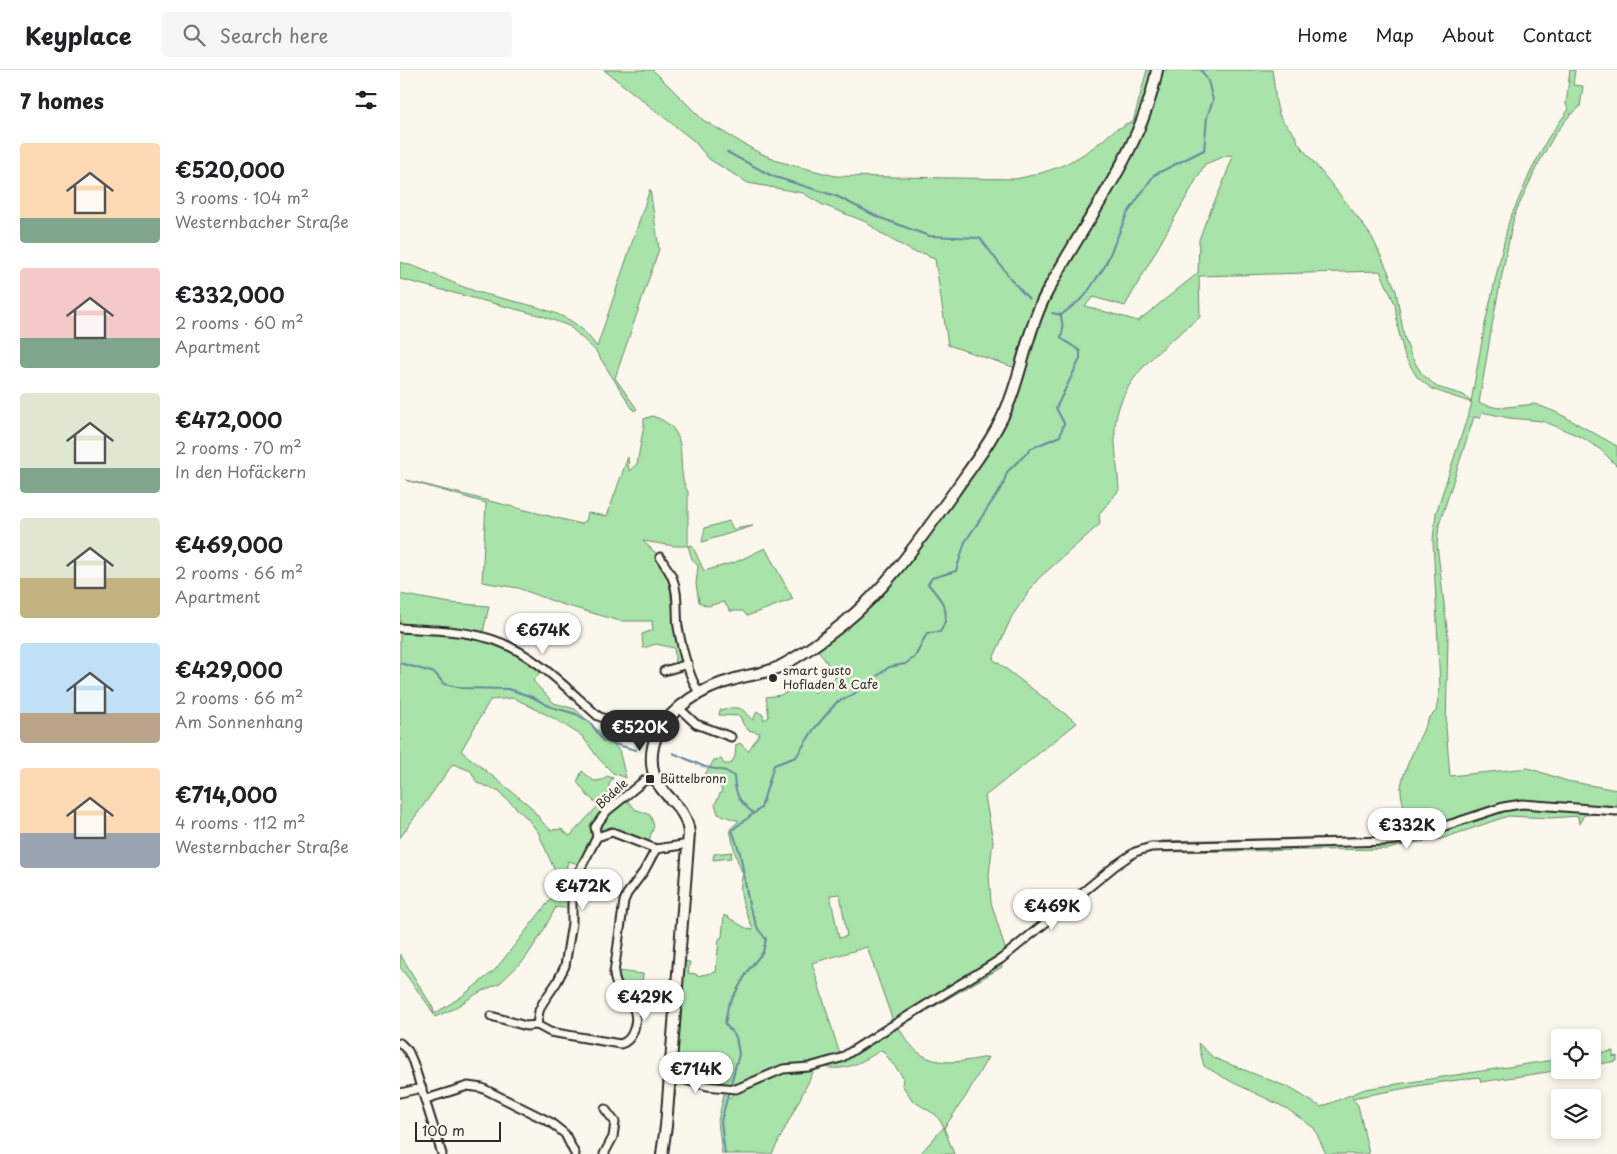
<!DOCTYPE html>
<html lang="en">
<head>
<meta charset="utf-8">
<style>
  :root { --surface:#fff; --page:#f6f6f6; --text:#202124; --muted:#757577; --line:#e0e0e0; --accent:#2b2b2b }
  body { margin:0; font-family:"Playpen Sans",sans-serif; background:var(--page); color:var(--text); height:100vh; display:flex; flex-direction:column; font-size:19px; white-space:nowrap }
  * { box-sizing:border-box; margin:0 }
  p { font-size:16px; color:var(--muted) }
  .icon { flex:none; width:28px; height:28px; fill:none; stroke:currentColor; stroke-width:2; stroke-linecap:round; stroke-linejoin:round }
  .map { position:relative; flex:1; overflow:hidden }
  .sheet { display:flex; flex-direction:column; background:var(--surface); width:400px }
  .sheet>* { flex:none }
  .tools { position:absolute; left:1151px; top:959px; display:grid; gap:10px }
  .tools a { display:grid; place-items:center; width:50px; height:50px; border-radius:5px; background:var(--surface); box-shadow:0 2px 8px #0003; font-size:25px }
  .scale { position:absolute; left:15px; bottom:12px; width:86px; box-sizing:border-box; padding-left:5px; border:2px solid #2b2b2b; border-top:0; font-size:14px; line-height:18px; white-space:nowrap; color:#2b2b2b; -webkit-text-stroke:4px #fbf7ec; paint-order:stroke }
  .price { position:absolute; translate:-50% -42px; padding:0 11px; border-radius:18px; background:#fff; color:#222; font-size:16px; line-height:32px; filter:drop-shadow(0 1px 2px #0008) }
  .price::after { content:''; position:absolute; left:50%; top:30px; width:15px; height:11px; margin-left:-8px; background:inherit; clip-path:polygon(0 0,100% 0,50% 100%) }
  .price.current { background:var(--accent); color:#fff }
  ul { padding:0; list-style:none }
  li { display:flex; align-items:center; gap:15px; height:125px; padding:0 20px }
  li span { display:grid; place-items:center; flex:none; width:140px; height:100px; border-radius:5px; color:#555 }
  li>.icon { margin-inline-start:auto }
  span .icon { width:60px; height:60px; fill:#fffc; stroke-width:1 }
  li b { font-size:21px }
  h2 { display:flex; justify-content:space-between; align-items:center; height:60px; padding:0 20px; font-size:21px }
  header { display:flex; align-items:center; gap:30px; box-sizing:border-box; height:70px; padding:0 25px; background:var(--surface); border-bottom:1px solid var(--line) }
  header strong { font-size:24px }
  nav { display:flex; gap:28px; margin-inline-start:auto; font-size:18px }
  .search { width:350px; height:45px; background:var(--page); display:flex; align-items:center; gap:12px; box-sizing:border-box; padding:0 18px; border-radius:5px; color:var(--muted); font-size:19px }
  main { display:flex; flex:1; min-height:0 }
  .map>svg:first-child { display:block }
  .green { fill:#a8e3a9; stroke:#6a876a; fill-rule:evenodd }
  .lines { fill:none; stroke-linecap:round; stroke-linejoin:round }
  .stream { stroke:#66899f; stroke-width:2 }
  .street-casing { stroke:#2b2b2b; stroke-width:11 }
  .secondary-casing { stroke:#2b2b2b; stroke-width:14 }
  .street { stroke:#fbf7ec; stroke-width:7 }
  .secondary { stroke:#fbf7ec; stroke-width:10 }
  .poi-dot { fill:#2b2b2b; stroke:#fbf7ec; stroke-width:2 }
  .labels { text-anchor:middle; stroke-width:5; stroke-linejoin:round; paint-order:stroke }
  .poi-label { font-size:12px; fill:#2b2b2b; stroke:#fbf7ec; text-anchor:start }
  .street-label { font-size:12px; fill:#2b2b2b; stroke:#fbf7ec }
</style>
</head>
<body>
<header>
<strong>Keyplace</strong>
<div class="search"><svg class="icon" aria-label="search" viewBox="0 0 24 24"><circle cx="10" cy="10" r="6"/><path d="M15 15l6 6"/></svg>Search here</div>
<nav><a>Home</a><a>Map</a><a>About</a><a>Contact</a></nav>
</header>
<main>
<section class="sheet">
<h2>7 homes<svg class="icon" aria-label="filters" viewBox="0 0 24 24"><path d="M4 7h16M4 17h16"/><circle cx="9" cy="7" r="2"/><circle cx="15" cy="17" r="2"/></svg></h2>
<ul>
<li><span style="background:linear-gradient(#ffd9b3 75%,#7fa58c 0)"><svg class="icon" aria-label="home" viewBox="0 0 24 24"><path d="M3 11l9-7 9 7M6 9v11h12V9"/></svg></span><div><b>€520,000</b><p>3 rooms · 104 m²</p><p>Westernbacher Straße</p></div></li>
<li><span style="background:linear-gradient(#f6c9c9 70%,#7fa58c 0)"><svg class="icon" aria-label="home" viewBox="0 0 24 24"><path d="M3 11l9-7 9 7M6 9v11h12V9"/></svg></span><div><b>€332,000</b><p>2 rooms · 60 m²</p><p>Apartment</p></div></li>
<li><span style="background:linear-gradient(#dfe7d0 75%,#7fa58c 0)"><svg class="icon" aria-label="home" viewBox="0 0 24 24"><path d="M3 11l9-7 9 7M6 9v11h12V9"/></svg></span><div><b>€472,000</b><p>2 rooms · 70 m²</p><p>In den Hofäckern</p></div></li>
<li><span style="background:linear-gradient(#dfe7d0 60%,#c2b280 0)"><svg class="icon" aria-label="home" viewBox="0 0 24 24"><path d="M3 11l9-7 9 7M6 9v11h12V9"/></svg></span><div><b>€469,000</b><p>2 rooms · 66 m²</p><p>Apartment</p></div></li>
<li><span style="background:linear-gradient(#bfe0f5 70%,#b9a48a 0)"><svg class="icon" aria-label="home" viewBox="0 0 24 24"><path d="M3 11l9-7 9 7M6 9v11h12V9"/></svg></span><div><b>€429,000</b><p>2 rooms · 66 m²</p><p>Am Sonnenhang</p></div></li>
<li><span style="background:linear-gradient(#ffd9b3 65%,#9aa5b1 0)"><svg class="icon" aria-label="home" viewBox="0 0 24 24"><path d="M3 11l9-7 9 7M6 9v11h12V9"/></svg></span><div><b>€714,000</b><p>4 rooms · 112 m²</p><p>Westernbacher Straße</p></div></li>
</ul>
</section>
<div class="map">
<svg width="1217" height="1084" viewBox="0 0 1217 1084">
  <rect width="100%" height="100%" fill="#fbf7ec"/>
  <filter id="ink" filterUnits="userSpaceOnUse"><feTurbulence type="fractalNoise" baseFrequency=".02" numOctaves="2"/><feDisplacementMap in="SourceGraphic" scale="10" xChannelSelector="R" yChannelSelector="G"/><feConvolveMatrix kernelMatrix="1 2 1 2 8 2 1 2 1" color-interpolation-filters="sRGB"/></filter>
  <g filter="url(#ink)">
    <!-- green -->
    <g class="green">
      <path d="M204,0H253L303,50L354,80L377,91L435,106L615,109C647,103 673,94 699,73C707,68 714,57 724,57L725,54L733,52L747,0H872C875,15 874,29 879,44C883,55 896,61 898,73L949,136L972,167L987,199L996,221L1004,266L1011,286L1022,304L1037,317L1064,325L1071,332L1085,254L1109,151L1131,101L1148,68L1169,39L1166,35L1170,0H1175L1173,15L1183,16L1180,37L1170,45L1155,64L1136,98L1114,146L1094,244L1079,333L1098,338L1135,334L1158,343L1217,376V396L1201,380L1183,368L1160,358L1142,351L1109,348L1082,342L1080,348L1074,347L1039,455L1037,475L1048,567L1046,657L1050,706L1128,698L1167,711L1217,720V746L1202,744L1184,745L1179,754L1178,746L1151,748L1108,746L1041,769L1013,773L988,779L762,782L761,771L997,766L1013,762C1009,749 1000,731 1001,717C1003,699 1021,666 1029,648L1036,641L1040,617L1033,470L1036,443L1072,333L1032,319L1017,307L1005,287L998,259L995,234L980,201L799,206L800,247C765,276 718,308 715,358C714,379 718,400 719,420L699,444L700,454L638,509L612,546L593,589L677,653L585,726L593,771L589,805L591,832L607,885L601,889L602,897L499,957C502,963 505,969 510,974C529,999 561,992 588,987L566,1026L544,1058L554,1084H520L544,1057L536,1045L513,1031L502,1015L503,1007L482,980C459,993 444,1004 417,995L372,1084H322L318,1051L324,1024L330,1028L336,1019L278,1010L265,1084L271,1001L281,1007L274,998L282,891L290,892L288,903L296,904L297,906L316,902L319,869L322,867L324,845C334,850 342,858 353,860C346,840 336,825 343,804C336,790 333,775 330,759L339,751L318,744L315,734L322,720L315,711L304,706L314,690L321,689L324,694H331L335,686L336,675L340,673L348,681L360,663L348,660L343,654L340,646L319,645L320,640C327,639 338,635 344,641C347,645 349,647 353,650L357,641L363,645L364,650L369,647L366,627L381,625L406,614L414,623L436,607L417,578L466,534L589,372L619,299L548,275L535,189L529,187L526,184L514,182L483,165L466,152L421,134L403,123L348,113L309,89L294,71ZM828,85L833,86L823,113L805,153L799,170L798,203L738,251L685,236L693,227L725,236L805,94ZM440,824L447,866L439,868L430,825ZM467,877L494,954L441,988L412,893Z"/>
      <path d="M250,119L259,179L215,308L237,339L234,341L195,280L169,256L142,246L0,209V192C26,199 50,213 75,221C105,231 152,236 177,255C185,261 191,269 197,277Z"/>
      <path d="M252,346C296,360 272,394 288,422V476L292,475L304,501L336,492L365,478L393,529L347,546L343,541H330L324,532L307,536L299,532L296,514L298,496L292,489L288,476H274L243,471L260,487L273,508L278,555L288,594L274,598L275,587L274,578L256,574L243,578L242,564L253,560L252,551H220L161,534L118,518L82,512L86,433L6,410L181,454L186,451L188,443L207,446L228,387L229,401L237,394L244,355V349Z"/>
      <polygon points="329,451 333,459 353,456 302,472 305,458"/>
      <path d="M0,524L50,533L89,536L83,562L70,564L90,568L143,598L133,611L154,633L175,639L219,680L226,708L213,703L199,689L182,666L153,648L114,628L90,630L61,681L130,736L143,753L151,760L161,759L170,766L199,735L188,726L177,712L182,701L194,711L202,710L207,706L213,708C206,717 207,726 213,736L224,727L235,739L250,745L254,756L247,776L220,764L197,768L183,795L168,791L164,807V823L172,826V839L156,837L142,863L125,889L100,913L78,923L53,939L35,947L29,936L0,897V884L33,938L34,944L61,927L95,900L154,825L157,806L138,762L127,748L102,725L100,721L77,713L71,701L53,694L0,768Z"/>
      <polygon points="332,782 331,788 313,790 314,784"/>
      <path d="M218,901L243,904L241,925L229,926C222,918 218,912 218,901Z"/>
      <polygon points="798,973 814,988 890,1018 921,1037 965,1019 1160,989 1161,1000 1081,1012 1079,1007 1023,1015 952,1028 958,1035 969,1084 926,1084 914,1058 886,1038 830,1011 804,996"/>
      <polygon points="1213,981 1213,987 1217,986 1217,991 1193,995 1193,984"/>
    </g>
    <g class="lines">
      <!-- stream -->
      <g class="stream">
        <polyline points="327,82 372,106 436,126 478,147 529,166 580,168 614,213 629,229"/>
        <polyline points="652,243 661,245"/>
        <polyline points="0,593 35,603 44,614 62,618 109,619 132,627 151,637 176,644 190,652 203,671 236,680"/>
        <path d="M273,683L305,697L326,701L334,706C335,725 339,731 353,743"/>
        <path d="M330,1017L339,984L336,967L325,954L328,936L349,899L363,882L366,869L358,859L349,835L340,783L332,760L361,738L374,695L396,687L414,659L437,632L451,626L489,597L505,594L515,587L527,563L540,562C553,542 542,530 528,514L532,508L556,501L565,472L603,415L607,402L632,378L660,366L664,353L656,338L680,289V281L661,268L663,259L661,245L684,227L705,196L727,144L754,105L804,80L807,47L813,30L808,11L801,0"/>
        <polyline points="325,1084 321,1051 329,1021"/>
      </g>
      <defs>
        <g id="street">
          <path d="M260,487C264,494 269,500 272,507C279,523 276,541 278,557C282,579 288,604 299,623"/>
          <path d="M0,558C30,560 62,560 91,569C133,582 166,618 198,646L213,652L220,653L251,648L265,653"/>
          <polyline points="264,601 288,594"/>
          <polyline points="279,638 296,654 331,667"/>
          <polyline points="197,767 195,757 207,741 245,710 256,710"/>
          <path d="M91,946L126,956L137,955L150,962L220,974C234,971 239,949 233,937C226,924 215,920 214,903L224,831L227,824L244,801L256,779"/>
          <polyline points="137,955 139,941 142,934 157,912 165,896 172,853 172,826 175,809 197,767 212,762 256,779 289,774"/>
          <polyline points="0,973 8,981 13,992 42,1084"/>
          <polyline points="270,1009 282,1009 307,1016 336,1019 383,999 409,997 441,988 485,960 601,889 716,795 735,782 751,777 987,771 1005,769 1103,737 1122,734 1217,741"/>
          <polyline points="0,1023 22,1018"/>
          <polyline points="26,1029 68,1016 82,1018 150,1052 165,1064 175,1084"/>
          <polyline points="204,1084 213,1067 215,1052 205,1039"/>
        </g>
        <path id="secondary" d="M262,1084L266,1056L289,763C286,738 271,733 259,715C249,700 250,678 258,663C273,636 303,618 332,610C347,605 364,604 379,597C402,585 424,569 444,553C489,516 520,469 554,422C575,392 597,364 610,330C623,296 628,260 644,228C682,153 741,84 757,0"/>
      </defs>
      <!-- street casing -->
      <use href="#street" class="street-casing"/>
      <!-- secondary casing -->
      <use href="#secondary" class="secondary-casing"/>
      <!-- street -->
      <use href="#street" class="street"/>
      <!-- secondary -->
      <use href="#secondary" class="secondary"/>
    </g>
  </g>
  <!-- markers -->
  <g class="poi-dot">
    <circle cx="373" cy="608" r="5"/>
    <rect x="245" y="704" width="10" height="10" rx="2.5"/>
  </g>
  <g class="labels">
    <!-- poi labels -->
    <g class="poi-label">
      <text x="383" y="605">smart gusto<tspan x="383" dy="14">Hofladen &amp; Cafe</tspan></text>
      <text x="260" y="713">Büttelbronn</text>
    </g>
    <!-- street labels -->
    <g class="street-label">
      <text transform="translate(212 724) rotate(-42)" y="4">Bödele</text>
    </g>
  </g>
</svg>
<div class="tools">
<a><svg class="icon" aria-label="locate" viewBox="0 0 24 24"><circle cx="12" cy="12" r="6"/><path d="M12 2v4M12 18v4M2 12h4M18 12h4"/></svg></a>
<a><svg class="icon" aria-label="layers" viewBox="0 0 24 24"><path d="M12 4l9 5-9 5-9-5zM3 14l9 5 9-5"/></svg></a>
</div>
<div class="scale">100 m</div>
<b class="price" style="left:143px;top:585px">€674K</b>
<b class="price current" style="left:240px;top:682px">€520K</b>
<b class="price" style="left:1007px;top:780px">€332K</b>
<b class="price" style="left:183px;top:841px">€472K</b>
<b class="price" style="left:652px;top:861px">€469K</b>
<b class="price" style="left:245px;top:952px">€429K</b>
<b class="price" style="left:296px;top:1024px">€714K</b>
</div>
</main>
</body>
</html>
